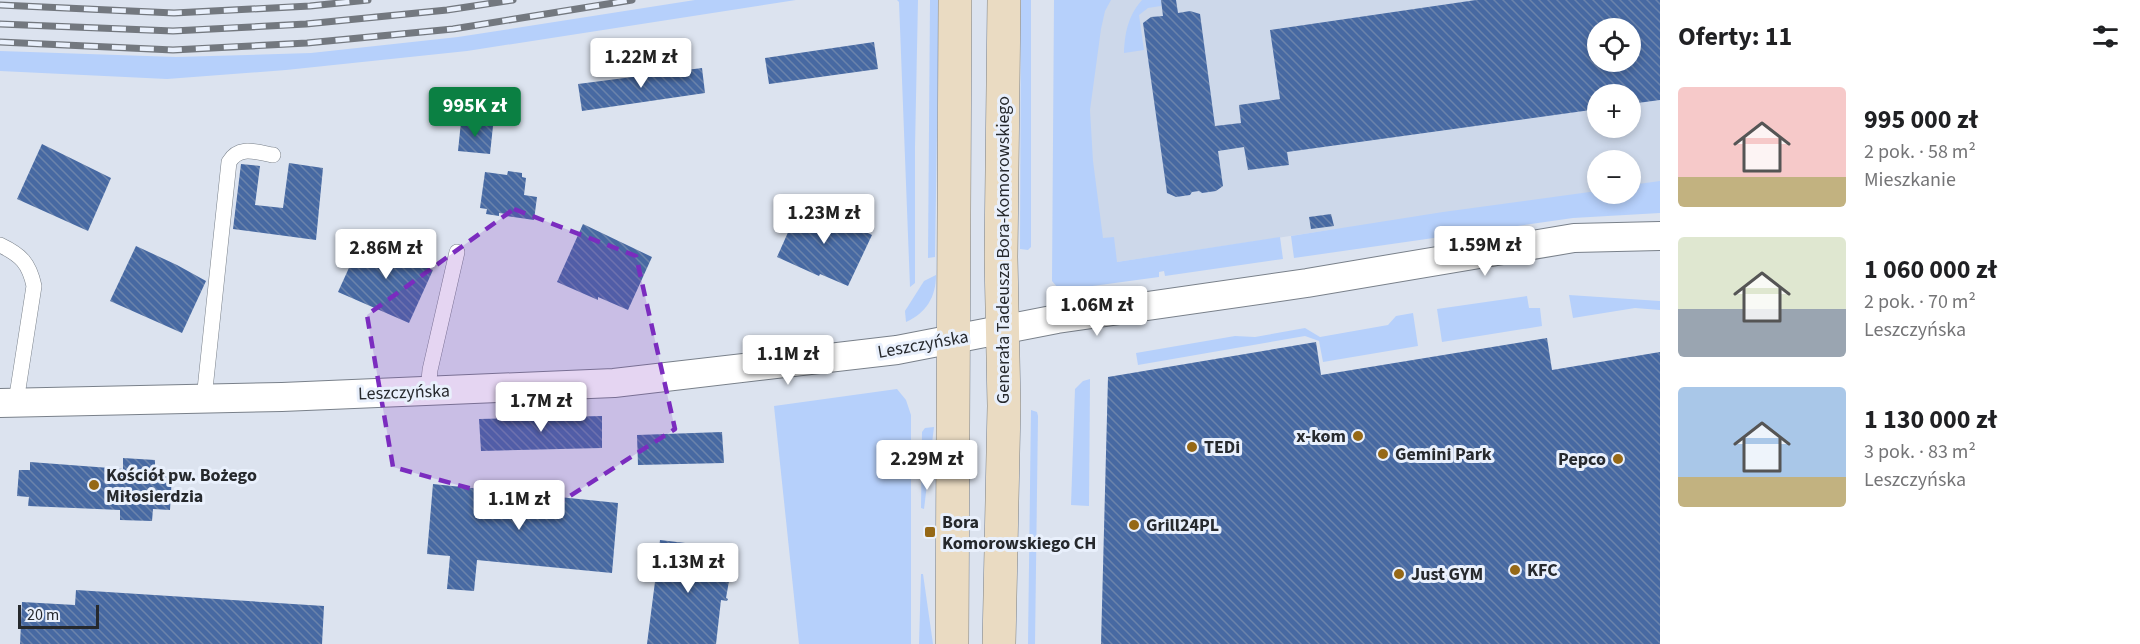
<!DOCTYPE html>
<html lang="pl">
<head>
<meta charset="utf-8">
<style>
  :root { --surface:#fff; --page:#f2f2f2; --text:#202124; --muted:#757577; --accent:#0b8043 }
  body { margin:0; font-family:"Source Sans 3",sans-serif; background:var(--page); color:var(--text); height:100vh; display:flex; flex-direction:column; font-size:22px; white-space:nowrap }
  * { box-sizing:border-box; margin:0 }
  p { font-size:20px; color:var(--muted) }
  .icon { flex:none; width:33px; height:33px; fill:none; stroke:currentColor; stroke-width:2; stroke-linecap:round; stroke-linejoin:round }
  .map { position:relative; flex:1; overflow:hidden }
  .side { display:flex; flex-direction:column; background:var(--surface); width:480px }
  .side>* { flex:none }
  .tools { position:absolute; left:1587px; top:18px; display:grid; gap:12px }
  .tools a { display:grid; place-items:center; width:54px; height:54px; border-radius:50%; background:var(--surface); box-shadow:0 3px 9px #0003; font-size:30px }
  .scale { position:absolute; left:18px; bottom:15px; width:81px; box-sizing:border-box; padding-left:6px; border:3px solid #26292d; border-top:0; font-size:16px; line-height:21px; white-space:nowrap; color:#26292d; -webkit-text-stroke:4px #e9f0fc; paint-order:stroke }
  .price { position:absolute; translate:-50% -51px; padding:0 14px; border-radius:6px; background:#fff; color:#222; font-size:20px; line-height:39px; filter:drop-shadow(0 2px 3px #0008) }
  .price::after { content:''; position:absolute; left:50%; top:36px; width:18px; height:14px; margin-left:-9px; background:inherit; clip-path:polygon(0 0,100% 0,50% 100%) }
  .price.selected { background:var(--accent); color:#fff }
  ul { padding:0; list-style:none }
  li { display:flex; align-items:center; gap:18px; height:150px; padding:0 18px }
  li span { display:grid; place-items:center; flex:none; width:168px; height:120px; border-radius:6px; color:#555 }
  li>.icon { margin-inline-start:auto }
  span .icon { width:72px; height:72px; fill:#fffc; stroke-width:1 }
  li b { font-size:26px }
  h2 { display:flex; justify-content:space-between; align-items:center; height:72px; padding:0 18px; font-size:26px }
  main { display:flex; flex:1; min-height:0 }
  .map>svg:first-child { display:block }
  .built { fill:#cdd8ea; fill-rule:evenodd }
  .grass { fill:#b6d0fb }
  .building { fill:url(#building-back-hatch); fill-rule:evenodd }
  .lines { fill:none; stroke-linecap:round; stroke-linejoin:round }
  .service-casing { stroke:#79808a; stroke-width:16 }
  .minor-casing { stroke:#79808a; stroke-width:30 }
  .secondary-casing { stroke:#79808a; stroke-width:34 }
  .service { stroke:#fff; stroke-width:15 }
  .minor { stroke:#fff; stroke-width:28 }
  .secondary { stroke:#eadbc2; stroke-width:33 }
  .rail-casing { stroke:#73787f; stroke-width:7 }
  .rail { stroke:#e9f0fc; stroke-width:4.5; stroke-dasharray:14; stroke-linecap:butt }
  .marked { fill:#7b2cbf; fill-opacity:0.2; stroke:#7b2cbf; stroke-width:4.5; stroke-dasharray:12 8; stroke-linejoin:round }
  .poi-dot { fill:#956816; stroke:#e9f0fc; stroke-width:2 }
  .labels { text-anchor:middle; stroke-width:6; stroke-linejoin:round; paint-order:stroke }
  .street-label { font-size:18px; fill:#26292d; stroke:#e9f0fc }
  .poi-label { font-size:18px; font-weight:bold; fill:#26292d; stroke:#e9f0fc; text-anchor:start }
</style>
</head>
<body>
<main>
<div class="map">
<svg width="1660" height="644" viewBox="0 0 1660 644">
  <defs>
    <pattern id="building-back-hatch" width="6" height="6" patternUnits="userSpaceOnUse" patternTransform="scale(1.5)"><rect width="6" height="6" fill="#4769a2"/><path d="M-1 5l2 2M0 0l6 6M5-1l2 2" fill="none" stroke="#6b83ab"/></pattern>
  </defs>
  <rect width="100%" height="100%" fill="#dce3ef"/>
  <!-- built -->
  <path class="built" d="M1087,0H1660V195L1330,230L1117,262L1081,250ZM1598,28H1630V62H1598ZM1598,94H1630V128H1598ZM1598,160H1630V194H1598Z"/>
  <!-- grass -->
  <g class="grass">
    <polygon points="695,0 796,0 467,51 286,70 167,79 0,71 0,51 176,57 311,53 458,37"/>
    <polygon points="897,0 918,0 915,147 915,283 910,287 899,2"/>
    <polygon points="930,0 939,0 935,257 928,258"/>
    <polygon points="1021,0 1031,0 1031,247 1028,250 1020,249"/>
    <polygon points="1054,0 1111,0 1105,11 1101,29 1090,110 1093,161 1103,238 1114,237 1117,262 1280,237 1283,259 1165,276 1164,271 1159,272 1159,277 1063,290 1058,288 1052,281"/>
    <path d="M1142,0H1161V6L1148,8L1139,15L1144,50L1124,53C1125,32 1128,16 1142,0Z"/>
    <polygon points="1660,181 1660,213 1573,218 1294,258 1291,236 1443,212 1597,191 1598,194 1630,194 1631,185"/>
    <path d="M936,275C936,297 926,313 906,322L905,311L924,281Z"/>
    <polygon points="1569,295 1660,301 1660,310 1635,308 1573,318"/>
    <polygon points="1527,296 1529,308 1540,308 1542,326 1442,342 1437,309"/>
    <polygon points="1413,313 1418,346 1323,362 1319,341 1305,336 1138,365 1136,353 1235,336 1255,337 1305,328 1320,337 1388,325 1396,316"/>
    <polygon points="1090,379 1089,506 1071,505 1075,389 1083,381"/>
    <polygon points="897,389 906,400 911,415 911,644 799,644 774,406"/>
    <polygon points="1031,410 1037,412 1038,416 1035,644 1028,644"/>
    <polygon points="934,427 924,509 921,508 922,432 925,428"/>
    <polygon points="921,574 923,574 933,644 919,644"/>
  </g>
  <!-- building -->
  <g class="building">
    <path d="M1161,0H1176L1178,13L1190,11L1200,14L1215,126L1241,123L1239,105L1280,99L1270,30L1476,0H1660V100L1630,104V94H1598V109L1287,152L1289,165L1248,170L1244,147L1218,151L1223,186L1216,191L1202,193L1199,191L1192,192L1190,195L1176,197L1167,193L1143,23L1151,17L1163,16ZM1598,28H1630V62H1598Z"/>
    <polygon points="874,42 878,69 769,84 765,58"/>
    <polygon points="702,68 705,93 582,111 578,84"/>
    <polygon points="461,122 493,126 490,154 458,151"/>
    <polygon points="42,144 111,178 88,231 17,199"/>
    <polygon points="289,163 323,168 316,240 233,229 241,164 260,166 255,205 283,208"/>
    <polygon points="508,171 522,173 522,177 526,178 524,195 537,197 534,220 506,216 506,214 499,213 499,216 486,214 487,209 480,208 485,172 507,175"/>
    <polygon points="802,201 872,235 848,286 820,274 819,276 777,257"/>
    <polygon points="1331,214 1334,226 1311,229 1309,217"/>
    <polygon points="583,224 652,257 628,310 598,297 598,300 557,282"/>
    <polygon points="363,237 433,270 409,323 338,292"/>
    <polygon points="136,246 177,265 206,281 182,333 110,301"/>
    <polygon points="1547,338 1552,370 1660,352 1660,644 1101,644 1108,377 1316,342 1321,375"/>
    <polygon points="602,416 602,448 481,451 479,419"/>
    <polygon points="722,432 724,463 638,465 637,435"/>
    <polygon points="123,458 155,460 155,474 172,475 170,510 153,509 152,521 120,520 120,510 28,506 29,497 17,496 19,470 30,470 30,462 123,469"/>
    <polygon points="433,484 618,503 612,573 477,560 474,591 447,589 450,556 427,554"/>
    <polygon points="660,540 727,548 724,580 729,581 726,598 728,599 727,601 721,600 716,644 647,644 656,574 649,573 649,571 656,572"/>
    <polygon points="76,590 324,606 322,644 20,644 22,602 75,605"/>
  </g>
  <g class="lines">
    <defs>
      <g id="service">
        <path d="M0,245C21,255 29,263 34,286L16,402"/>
        <polyline points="428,391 430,370 457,252"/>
        <path d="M204,399L229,162C239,145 256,152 273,155"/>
      </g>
      <polyline id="minor" points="0,403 282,397 614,383 897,350 1057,319 1307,283 1574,238 1660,236"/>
      <g id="secondary">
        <polyline points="952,644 955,0"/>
        <polyline points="999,644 1004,406 1001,257 1004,0"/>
      </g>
    </defs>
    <!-- service casing -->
    <use href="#service" class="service-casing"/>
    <!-- minor casing -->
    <use href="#minor" class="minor-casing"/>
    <!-- secondary casing -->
    <use href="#secondary" class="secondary-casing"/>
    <!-- service -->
    <use href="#service" class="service"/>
    <!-- minor -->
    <use href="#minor" class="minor"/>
    <!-- secondary -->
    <use href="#secondary" class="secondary"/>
    <defs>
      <g id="rail">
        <polyline points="0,5 174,13 310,6 368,0"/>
        <polyline points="0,24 173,31 306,24 447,10 513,0"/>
        <polyline points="0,42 173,50 307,43 453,29 632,0"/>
      </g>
    </defs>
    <!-- rail casing -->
    <use href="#rail" class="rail-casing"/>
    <!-- rail -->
    <use href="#rail" class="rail"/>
  </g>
  <!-- marked area -->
  <path class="marked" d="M514,209L636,256L675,429L548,510L393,467L367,315Z"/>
  <!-- markers -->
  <g class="poi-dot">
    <circle cx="1358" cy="436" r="6"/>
    <circle cx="1192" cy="447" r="6"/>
    <circle cx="1383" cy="454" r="6"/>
    <circle cx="1618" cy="459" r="6"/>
    <circle cx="94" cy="485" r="6"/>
    <circle cx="1134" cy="525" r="6"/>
    <rect x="924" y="526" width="12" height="12" rx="3"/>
    <circle cx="1515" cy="570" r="6"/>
    <circle cx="1399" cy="574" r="6"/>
  </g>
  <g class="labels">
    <!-- street labels -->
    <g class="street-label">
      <text transform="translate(1003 250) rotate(-90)" y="6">Generała Tadeusza Bora-Komorowskiego</text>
      <text transform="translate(923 344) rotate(-10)" y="6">Leszczyńska</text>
      <text transform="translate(404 392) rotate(-2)" y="6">Leszczyńska</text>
    </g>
    <!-- poi labels -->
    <g class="poi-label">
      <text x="1346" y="442" text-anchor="end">x-kom</text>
      <text x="1204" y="453">TEDi</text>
      <text x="1395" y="460">Gemini Park</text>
      <text x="1606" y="465" text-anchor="end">Pepco</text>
      <text x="106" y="481">Kościół pw. Bożego<tspan x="106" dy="21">Miłosierdzia</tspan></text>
      <text x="942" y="528">Bora<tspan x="942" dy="21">Komorowskiego CH</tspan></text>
      <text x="1146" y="531">Grill24PL</text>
      <text x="1527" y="576">KFC</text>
      <text x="1411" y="580">Just GYM</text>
    </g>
  </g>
</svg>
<div class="tools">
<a><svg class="icon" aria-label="locate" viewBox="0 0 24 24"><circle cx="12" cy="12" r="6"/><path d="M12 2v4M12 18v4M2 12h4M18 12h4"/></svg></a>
<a>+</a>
<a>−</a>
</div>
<div class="scale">20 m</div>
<b class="price" style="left:641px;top:89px">1.22M zł</b>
<b class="price selected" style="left:475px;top:138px">995K zł</b>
<b class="price" style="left:824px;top:245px">1.23M zł</b>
<b class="price" style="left:1485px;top:277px">1.59M zł</b>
<b class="price" style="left:386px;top:280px">2.86M zł</b>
<b class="price" style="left:1097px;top:337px">1.06M zł</b>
<b class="price" style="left:788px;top:386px">1.1M zł</b>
<b class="price" style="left:541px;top:433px">1.7M zł</b>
<b class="price" style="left:927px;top:491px">2.29M zł</b>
<b class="price" style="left:519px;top:531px">1.1M zł</b>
<b class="price" style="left:688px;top:594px">1.13M zł</b>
</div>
<section class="side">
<h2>Oferty: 11<svg class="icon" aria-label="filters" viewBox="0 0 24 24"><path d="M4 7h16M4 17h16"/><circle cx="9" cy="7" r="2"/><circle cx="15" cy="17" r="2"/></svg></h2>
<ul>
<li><span style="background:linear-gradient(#f6c9c9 75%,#c2b280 0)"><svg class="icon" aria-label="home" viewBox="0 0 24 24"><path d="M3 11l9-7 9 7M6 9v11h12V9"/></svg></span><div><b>995 000 zł</b><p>2 pok. · 58 m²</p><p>Mieszkanie</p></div></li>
<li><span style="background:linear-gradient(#dfe7d0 60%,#9aa5b1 0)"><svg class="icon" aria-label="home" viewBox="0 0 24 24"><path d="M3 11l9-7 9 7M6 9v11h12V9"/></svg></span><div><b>1 060 000 zł</b><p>2 pok. · 70 m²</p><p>Leszczyńska</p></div></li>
<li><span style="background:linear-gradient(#a9c7e8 75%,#c2b280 0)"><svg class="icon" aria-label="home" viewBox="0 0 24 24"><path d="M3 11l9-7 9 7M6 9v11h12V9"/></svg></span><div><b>1 130 000 zł</b><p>3 pok. · 83 m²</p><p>Leszczyńska</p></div></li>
</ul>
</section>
</main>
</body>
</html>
